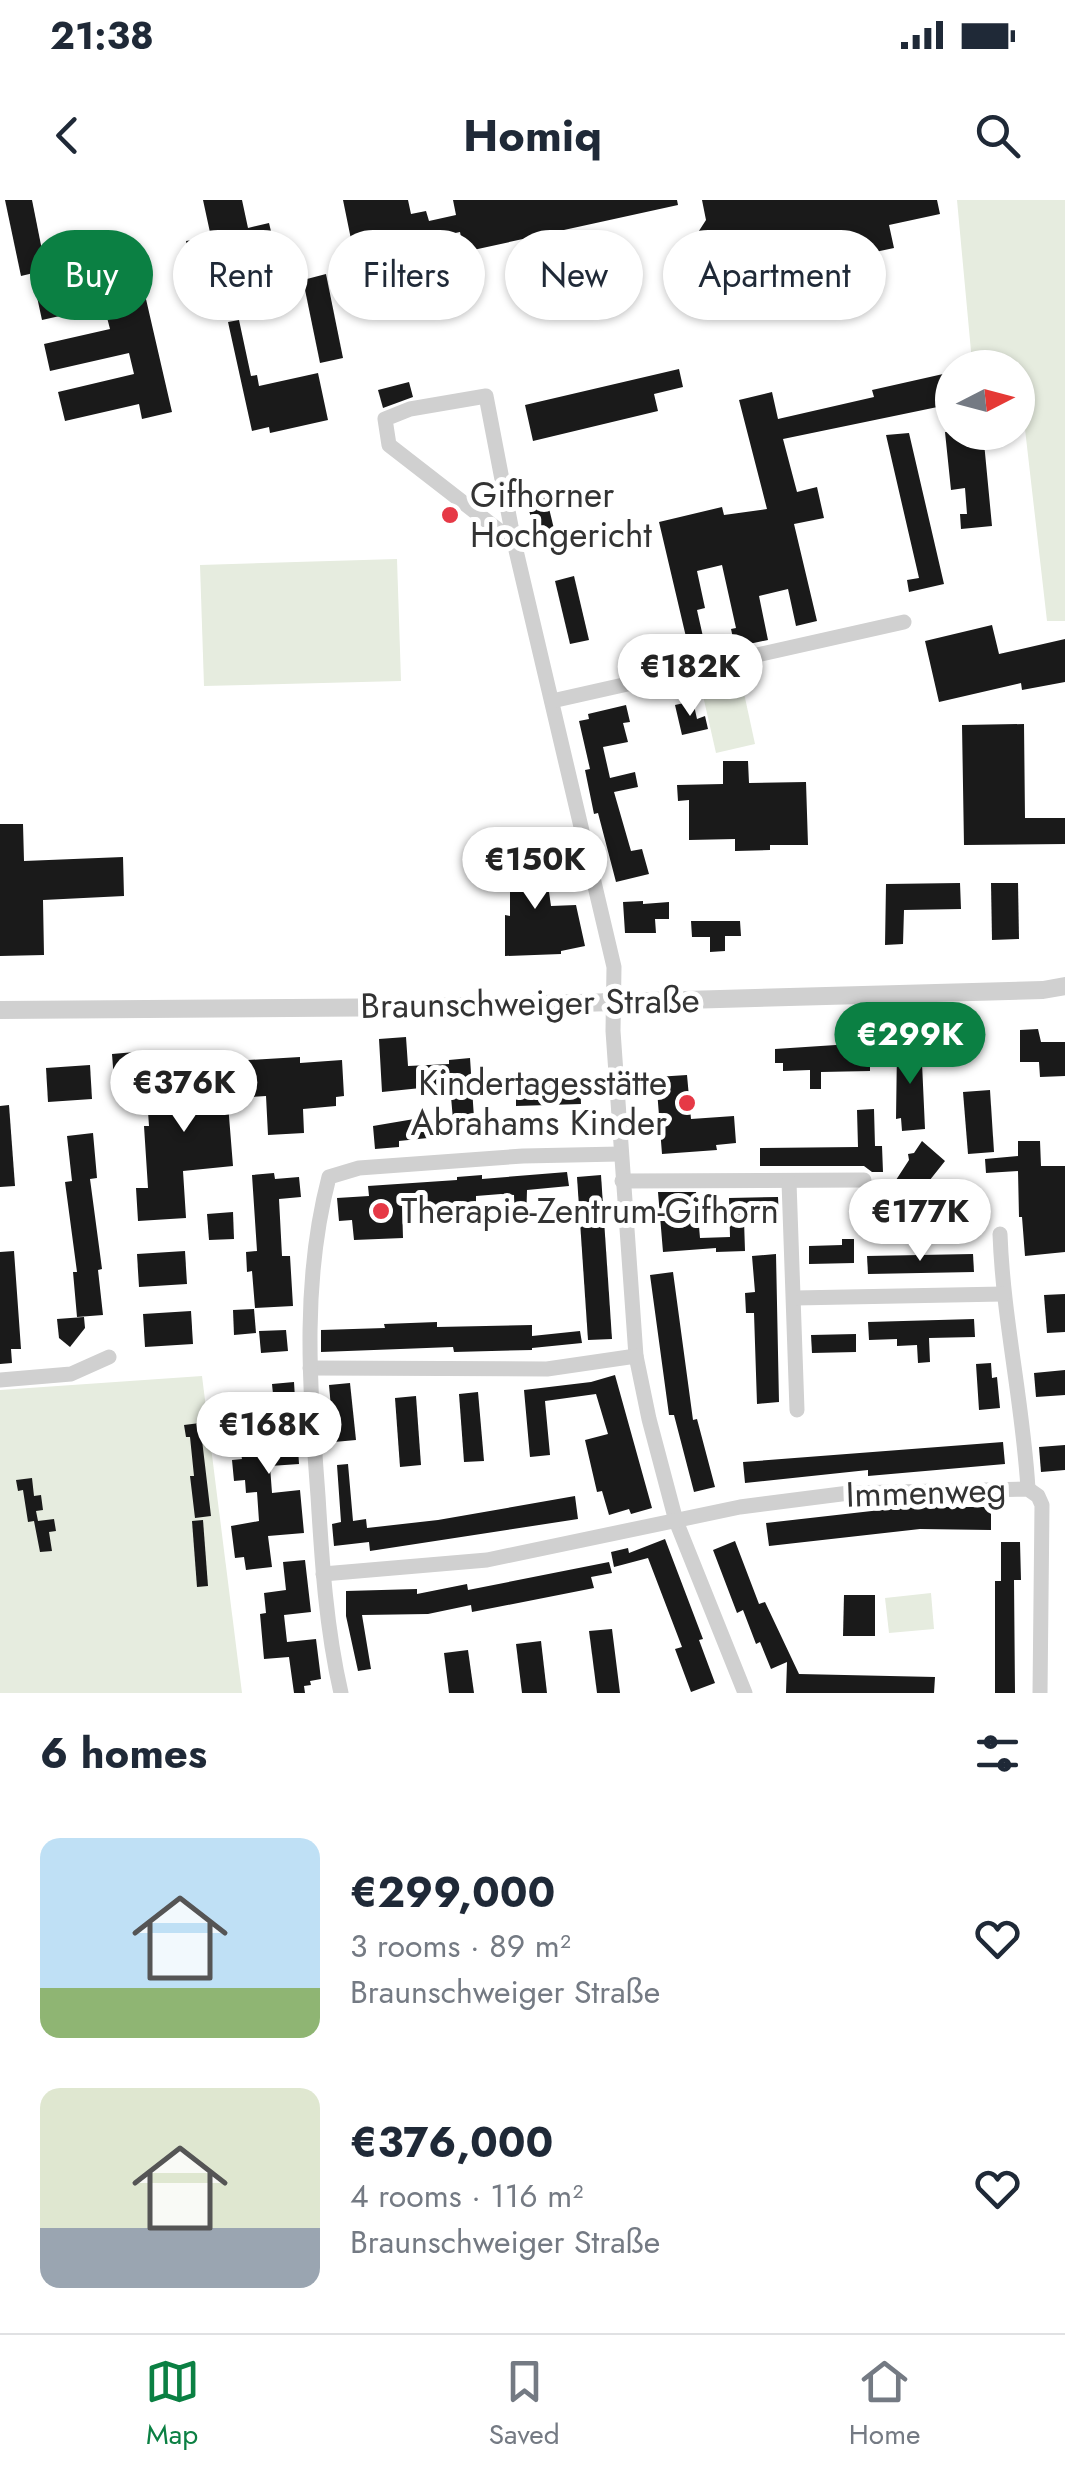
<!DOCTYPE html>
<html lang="en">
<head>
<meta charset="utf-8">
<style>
  :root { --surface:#fff; --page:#f6f6f7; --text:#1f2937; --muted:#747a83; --line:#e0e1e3; --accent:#0b8043 }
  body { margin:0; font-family:Jost,sans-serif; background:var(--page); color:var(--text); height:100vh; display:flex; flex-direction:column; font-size:38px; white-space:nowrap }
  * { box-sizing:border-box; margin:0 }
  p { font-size:32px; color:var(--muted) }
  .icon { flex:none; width:55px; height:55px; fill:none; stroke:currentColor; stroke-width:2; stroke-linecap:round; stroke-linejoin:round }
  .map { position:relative; height:1493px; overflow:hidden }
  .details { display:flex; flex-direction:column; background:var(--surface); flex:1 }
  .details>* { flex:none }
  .top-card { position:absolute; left:30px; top:30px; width:1005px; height:90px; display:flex; gap:20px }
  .needle { width:65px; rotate:84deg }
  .controls { position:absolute; left:935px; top:150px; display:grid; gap:20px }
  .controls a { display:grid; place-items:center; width:100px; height:100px; border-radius:50%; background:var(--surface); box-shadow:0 2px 8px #0004; font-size:50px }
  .price { position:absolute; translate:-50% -85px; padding:0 22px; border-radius:35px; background:#fff; color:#222; font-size:32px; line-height:65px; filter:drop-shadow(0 2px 5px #0008) }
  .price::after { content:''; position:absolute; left:50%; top:60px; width:30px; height:22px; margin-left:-15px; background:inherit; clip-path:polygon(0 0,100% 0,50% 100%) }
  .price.current { background:var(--accent); color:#fff }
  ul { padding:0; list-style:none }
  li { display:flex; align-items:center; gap:30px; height:250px; padding:0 40px }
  li span { display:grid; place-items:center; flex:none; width:280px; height:200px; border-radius:20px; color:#555 }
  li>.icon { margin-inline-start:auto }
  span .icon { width:120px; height:120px; fill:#fffc; stroke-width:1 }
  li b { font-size:42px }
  h2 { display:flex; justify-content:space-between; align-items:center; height:120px; padding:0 40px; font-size:42px }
  .chip { padding:0 35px; border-radius:45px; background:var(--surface); box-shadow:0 2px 8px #0004; font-size:35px; line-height:90px }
  .chip.current { background:var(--accent); color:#fff }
  .status { display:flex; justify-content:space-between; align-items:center; height:70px; padding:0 50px; background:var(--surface); direction:ltr }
  .status svg { height:28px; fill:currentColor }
  header { display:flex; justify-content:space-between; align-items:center; height:130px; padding:0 40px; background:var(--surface); font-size:45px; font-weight:700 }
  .dock { display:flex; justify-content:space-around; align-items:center; height:140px; border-top:2px solid var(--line); background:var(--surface); font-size:28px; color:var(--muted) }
  .dock a { display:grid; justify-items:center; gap:5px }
  .dock .current { color:var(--accent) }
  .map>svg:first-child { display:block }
  .green { fill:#e6ecdf }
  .building { fill:#1a1a1a }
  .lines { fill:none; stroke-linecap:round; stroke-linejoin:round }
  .minor { stroke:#d0d0d0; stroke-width:15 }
  .tertiary { stroke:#d0d0d0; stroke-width:18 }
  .poi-dot { fill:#e63946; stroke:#fff; stroke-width:4 }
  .labels { text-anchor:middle; stroke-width:10; stroke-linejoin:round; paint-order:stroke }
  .poi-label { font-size:35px; fill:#333; stroke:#fff; text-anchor:start }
  .street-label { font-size:35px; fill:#333; stroke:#fff }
</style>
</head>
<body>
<div class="status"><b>21:38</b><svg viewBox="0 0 49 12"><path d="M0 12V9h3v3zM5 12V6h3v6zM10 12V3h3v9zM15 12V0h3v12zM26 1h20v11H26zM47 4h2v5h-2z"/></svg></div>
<header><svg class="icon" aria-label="back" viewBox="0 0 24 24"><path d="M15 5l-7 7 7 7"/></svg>Homiq<svg class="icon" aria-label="search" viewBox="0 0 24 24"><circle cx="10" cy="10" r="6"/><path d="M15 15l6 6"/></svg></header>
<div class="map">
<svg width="1065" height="1493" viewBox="0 0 1065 1493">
  <rect width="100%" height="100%" fill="#fff"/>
  <!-- green -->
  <g class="green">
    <polygon points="957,0 1065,0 1065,421 1047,421 1018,168 1013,161 972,162"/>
    <polygon points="397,359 401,481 204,486 200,365"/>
    <polygon points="739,470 755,544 716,553 699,478"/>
    <polygon points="202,1176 242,1493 0,1493 0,1190"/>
    <polygon points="931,1393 934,1429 889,1433 885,1398"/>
  </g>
  <!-- building -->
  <g class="building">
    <polygon points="5,0 32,0 46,70 21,76"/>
    <polygon points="203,0 242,0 248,28 269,23 276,52 191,72 186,41 211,37"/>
    <polygon points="343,0 408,0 411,14 426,11 429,21 456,15 453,0 677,0 678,5 464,52 460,32 427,39 431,60 353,77 347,50 353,49"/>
    <polygon points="702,0 937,0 940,14 889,25 894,48 720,85 702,71 695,37 706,20"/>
    <polygon points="140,73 172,212 142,219 139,204 65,221 58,192 134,174 129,153 50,171 44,144 110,129 104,106 42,120 37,97"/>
    <polygon points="326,74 343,158 320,163 303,80"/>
    <polygon points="239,120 251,176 257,175 259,186 318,173 328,220 270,233 269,227 252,231 228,122"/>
    <polygon points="679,169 683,187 654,194 658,211 533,241 525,205"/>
    <polygon points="952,172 952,204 783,239 797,292 817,287 824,318 794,324 817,421 796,426 788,389 759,396 768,440 735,447 731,429 736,428 722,365 697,371 705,408 697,410 706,450 690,454 659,322 722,307 724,315 767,309 739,200 772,192 778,219 874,197 872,190"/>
    <polygon points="409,182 413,197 383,208 378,190"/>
    <polygon points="945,232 983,232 992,326 961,329 960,314 967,314 965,288 951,290"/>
    <polygon points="909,233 944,384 909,392 907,380 919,378 886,235"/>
    <polygon points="546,296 555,333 538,337 529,311 531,310 529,300"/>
    <polygon points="574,376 589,440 570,444 555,381"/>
    <polygon points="992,425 999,454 1065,439 1065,482 1022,490 1021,483 939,502 925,441"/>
    <polygon points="693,501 697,519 705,516 708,529 682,535 675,505"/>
    <polygon points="626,505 630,522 623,523 628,542 603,547 610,578 635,572 638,587 614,592 631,651 642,649 649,674 616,682 598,613 594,614 585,570 590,569 579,521 589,519 588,514"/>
    <polygon points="1024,524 1025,618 1065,618 1065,644 964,645 962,525"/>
    <polygon points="723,561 748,561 749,583 806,582 808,645 770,645 770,650 735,651 735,639 689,640 689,600 678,601 677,585 723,584"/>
    <polygon points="0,624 23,624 24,661 123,657 124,696 43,700 44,755 0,756"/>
    <polygon points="496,635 521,635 521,658 529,658 529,692 549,692 551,706 576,705 585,746 561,751 561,754 505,756 505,715 510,716 510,687 501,687 501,675 509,675 509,649 496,649"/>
    <polygon points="960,683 961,709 904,710 903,744 885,745 886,684"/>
    <polygon points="991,683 1018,683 1019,739 992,740"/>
    <polygon points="643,701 643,704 669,702 669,719 655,719 656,733 625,733 623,702"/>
    <polygon points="691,721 740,721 741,736 725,736 725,751 710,752 710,737 692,737"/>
    <polygon points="1038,829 1041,842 1065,842 1065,876 1040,877 1039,862 1020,862 1020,830"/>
    <polygon points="406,837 408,866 449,864 449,860 470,858 474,918 453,920 450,885 382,892 379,839"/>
    <polygon points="901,841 921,841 925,929 902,931 901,918 896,919 897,849 901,849"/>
    <polygon points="851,844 870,846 870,871 821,872 821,889 810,889 810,870 783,871 783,863 775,863 775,849"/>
    <polygon points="135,852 137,879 114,880 112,854"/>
    <polygon points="224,854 233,966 183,971 186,1018 138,1021 136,988 148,988 144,926 149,926 146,883 186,880 184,857"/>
    <polygon points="300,857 300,863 342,860 344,896 336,897 336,906 303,909 304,933 268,935 266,896 251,897 248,860"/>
    <polygon points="90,865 92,899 48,902 46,868"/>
    <polygon points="687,875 691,919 734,916 736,943 716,945 717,950 662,954 656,877"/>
    <polygon points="580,876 581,904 516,906 516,878"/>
    <polygon points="990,890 994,952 968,954 963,892"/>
    <polygon points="9,905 15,986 0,987 0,906"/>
    <polygon points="874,909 875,946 882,946 883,972 872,972 864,966 760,966 760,948 858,947 857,910"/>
    <polygon points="426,917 428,938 399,941 399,947 375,949 373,926"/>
    <polygon points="93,933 97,978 90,979 102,1069 98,1070 103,1115 77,1117 73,1072 77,1072 65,982 72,981 67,936"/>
    <polygon points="922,941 945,961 914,1000 897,989 896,980 909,960 908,954 914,953"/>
    <polygon points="1018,941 1040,941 1041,966 1065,966 1065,1052 1025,1056 1022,1017 1019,1017 1018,971 986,973 985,959 1018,956"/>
    <polygon points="567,972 569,986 527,990 526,1026 515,1026 514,995 501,994 476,996 476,1004 440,1006 441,1012 429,1012 428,1003 402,1005 403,1038 354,1040 352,1020 339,1021 337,998 369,996 368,986 457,980 457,977 482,975 482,979"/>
    <polygon points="274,973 275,979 299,977 301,997 279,999 282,1056 290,1056 293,1106 255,1108 252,1071 247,1072 246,1052 257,1051 252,975"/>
    <polygon points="601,975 612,1139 588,1140 577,977"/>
    <polygon points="658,992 696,992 700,1038 730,1037 729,998 778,997 779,1019 744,1020 745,1051 716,1052 716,1048 663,1052"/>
    <polygon points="233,1012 234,1039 209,1040 207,1014"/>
    <polygon points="842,1039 854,1039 854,1063 809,1064 809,1046 842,1045"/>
    <polygon points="14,1051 21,1149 11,1149 12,1163 0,1164 0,1052"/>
    <polygon points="185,1051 187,1084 139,1087 137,1054"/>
    <polygon points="776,1054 779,1202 757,1204 754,1113 746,1113 745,1093 755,1092 752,1056"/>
    <polygon points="973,1054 974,1072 868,1074 867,1056"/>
    <polygon points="673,1072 693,1220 697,1219 715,1287 694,1292 674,1215 669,1215 650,1075"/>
    <polygon points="1065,1094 1065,1132 1047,1133 1044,1095"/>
    <polygon points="254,1109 256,1133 234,1135 233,1110"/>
    <polygon points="191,1111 193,1144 145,1147 143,1114"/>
    <polygon points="84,1117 85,1128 70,1147 59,1138 57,1119"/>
    <polygon points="974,1119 975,1137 929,1138 930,1162 918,1163 917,1145 897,1146 897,1139 869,1140 868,1122"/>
    <polygon points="437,1122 437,1127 532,1125 532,1136 580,1131 582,1143 532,1148 532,1150 454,1152 453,1147 321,1152 321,1130 385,1128 384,1124"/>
    <polygon points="286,1130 288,1151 261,1153 259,1131"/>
    <polygon points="856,1134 856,1152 812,1153 811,1135"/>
    <polygon points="991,1163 992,1178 997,1177 1000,1208 979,1210 976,1164"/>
    <polygon points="1065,1170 1065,1195 1036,1197 1034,1173"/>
    <polygon points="615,1175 652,1308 631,1314 629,1309 609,1315 602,1291 597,1292 585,1240 608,1234 596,1194 545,1201 550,1255 530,1257 524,1190 591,1182"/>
    <polygon points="294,1182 299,1264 270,1266 272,1293 300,1290 304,1333 268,1336 272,1367 246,1370 244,1357 235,1358 231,1326 259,1321 257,1292 246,1293 245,1280 234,1281 232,1260 242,1259 241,1254 277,1251 275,1228 255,1230 254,1214 243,1215 241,1197 273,1194 272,1184"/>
    <polygon points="350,1183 356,1240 334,1242 329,1185"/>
    <polygon points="478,1192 484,1261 464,1262 459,1194"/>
    <polygon points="416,1196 421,1265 400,1267 395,1198"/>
    <polygon points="200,1223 211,1316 195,1318 190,1276 194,1276 190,1237 186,1237 184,1225"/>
    <polygon points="1003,1242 1005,1264 868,1276 868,1270 745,1283 743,1262"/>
    <polygon points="1065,1245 1065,1270 1041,1272 1039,1247"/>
    <polygon points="348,1264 353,1321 366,1319 367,1328 438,1320 575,1296 578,1319 370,1351 369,1342 334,1346 332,1324 341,1322 337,1265"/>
    <polygon points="32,1278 34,1296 41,1295 43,1310 36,1311 38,1321 54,1319 56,1331 49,1332 52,1351 40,1352 34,1321 28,1322 23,1290 18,1291 16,1280"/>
    <polygon points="907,1307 991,1307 991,1330 920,1329 769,1346 766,1323"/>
    <polygon points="203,1320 208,1386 197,1387 192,1321"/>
    <polygon points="665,1339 703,1439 699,1440 715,1483 691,1492 675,1449 682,1447 648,1358 614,1367 611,1352 628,1348 629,1353"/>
    <polygon points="735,1341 759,1404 765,1402 799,1474 935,1477 934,1493 786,1493 787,1462 771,1469 760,1442 756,1444 743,1410 737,1413 713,1350"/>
    <polygon points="1001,1342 1020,1342 1021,1380 1014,1380 1015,1493 995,1493 995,1381 1001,1381"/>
    <polygon points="305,1360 311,1412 284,1415 287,1442 316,1439 321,1479 310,1481 311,1485 304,1486 305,1493 294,1493 289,1457 264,1459 260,1414 266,1413 264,1393 286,1390 283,1362"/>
    <polygon points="609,1362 612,1373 591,1377 594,1388 472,1412 471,1405 428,1414 362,1415 371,1469 358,1471 346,1416 346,1391 417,1389 417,1394 467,1384 468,1390"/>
    <polygon points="844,1395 875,1395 875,1436 843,1436"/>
    <polygon points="612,1429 620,1493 597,1493 589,1431"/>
    <polygon points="541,1441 547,1493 522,1493 516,1444"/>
    <polygon points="468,1450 474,1493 449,1493 444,1453"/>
  </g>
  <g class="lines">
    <!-- minor -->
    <g class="minor">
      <polyline points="514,342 389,245 385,219 410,209 486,196 514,342 614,767 613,831 636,1156 649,1219 676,1321 745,1493"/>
      <polyline points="552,501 904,422"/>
      <polyline points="622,981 864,980"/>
      <polyline points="789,982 797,1210"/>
      <path d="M1000,1034C1003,1119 1023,1203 1028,1289"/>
      <polyline points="795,1098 1003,1094"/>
      <polyline points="310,1168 547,1169 636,1156"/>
      <polyline points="0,1180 71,1174 109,1157"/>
      <polyline points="323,1374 487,1360 740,1307 849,1293 1028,1289 1038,1296 1042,1305 1040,1493"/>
      <path d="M341,1493C326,1428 322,1362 318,1296C310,1187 301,1084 329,977L359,968L523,956L620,954"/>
    </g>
    <!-- tertiary -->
    <polyline class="tertiary" points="0,810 432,807 1043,790 1065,786"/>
  </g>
  <!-- markers -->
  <g class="poi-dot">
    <circle cx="450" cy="315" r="10"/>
    <circle cx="687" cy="903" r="10"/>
    <circle cx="381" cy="1011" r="10"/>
  </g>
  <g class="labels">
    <!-- poi labels -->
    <g class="poi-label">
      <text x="470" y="307">Gifhorner<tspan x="470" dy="40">Hochgericht</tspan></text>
      <text x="667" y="895" text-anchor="end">Kindertagesstätte<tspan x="667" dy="40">Abrahams Kinder</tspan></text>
      <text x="401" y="1023">Therapie-Zentrum-Gifhorn</text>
    </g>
    <!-- street labels -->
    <g class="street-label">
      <text transform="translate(530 803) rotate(-1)" y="12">Braunschweiger Straße</text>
      <text transform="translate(926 1292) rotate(-2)" y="12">Immenweg</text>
    </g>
  </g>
</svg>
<div class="controls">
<a><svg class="needle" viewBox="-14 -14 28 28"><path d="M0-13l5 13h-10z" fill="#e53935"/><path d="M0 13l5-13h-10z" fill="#747a83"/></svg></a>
</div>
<b class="price" style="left:690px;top:519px">€182K</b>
<b class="price" style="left:535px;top:712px">€150K</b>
<b class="price current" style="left:910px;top:887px">€299K</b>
<b class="price" style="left:184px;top:935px">€376K</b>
<b class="price" style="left:920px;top:1064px">€177K</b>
<b class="price" style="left:269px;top:1277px">€168K</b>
<div class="top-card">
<a class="chip current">Buy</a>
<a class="chip">Rent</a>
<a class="chip">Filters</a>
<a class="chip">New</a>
<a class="chip">Apartment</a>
</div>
</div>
<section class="details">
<h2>6 homes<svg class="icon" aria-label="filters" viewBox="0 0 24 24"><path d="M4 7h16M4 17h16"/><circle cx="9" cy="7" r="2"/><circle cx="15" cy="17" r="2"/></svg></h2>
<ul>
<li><span style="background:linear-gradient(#bfe0f5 75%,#8fb573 0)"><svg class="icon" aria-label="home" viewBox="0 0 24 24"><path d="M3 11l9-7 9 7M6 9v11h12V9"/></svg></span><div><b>€299,000</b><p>3 rooms · 89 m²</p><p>Braunschweiger Straße</p></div><svg class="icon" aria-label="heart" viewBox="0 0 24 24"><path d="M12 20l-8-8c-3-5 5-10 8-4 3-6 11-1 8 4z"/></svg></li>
<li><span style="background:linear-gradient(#dfe7d0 70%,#9aa5b1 0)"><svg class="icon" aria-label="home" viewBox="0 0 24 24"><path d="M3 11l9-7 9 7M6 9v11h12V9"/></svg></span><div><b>€376,000</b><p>4 rooms · 116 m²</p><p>Braunschweiger Straße</p></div><svg class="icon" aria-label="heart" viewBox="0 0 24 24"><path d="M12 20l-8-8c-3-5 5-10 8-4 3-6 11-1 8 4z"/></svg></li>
</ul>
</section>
<nav class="dock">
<a class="current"><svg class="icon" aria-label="map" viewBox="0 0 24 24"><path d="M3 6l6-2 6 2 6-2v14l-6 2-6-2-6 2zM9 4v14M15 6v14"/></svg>Map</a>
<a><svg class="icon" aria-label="saved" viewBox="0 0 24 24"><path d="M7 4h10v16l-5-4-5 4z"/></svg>Saved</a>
<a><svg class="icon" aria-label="home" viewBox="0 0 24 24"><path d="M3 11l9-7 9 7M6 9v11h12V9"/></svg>Home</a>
</nav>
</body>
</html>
